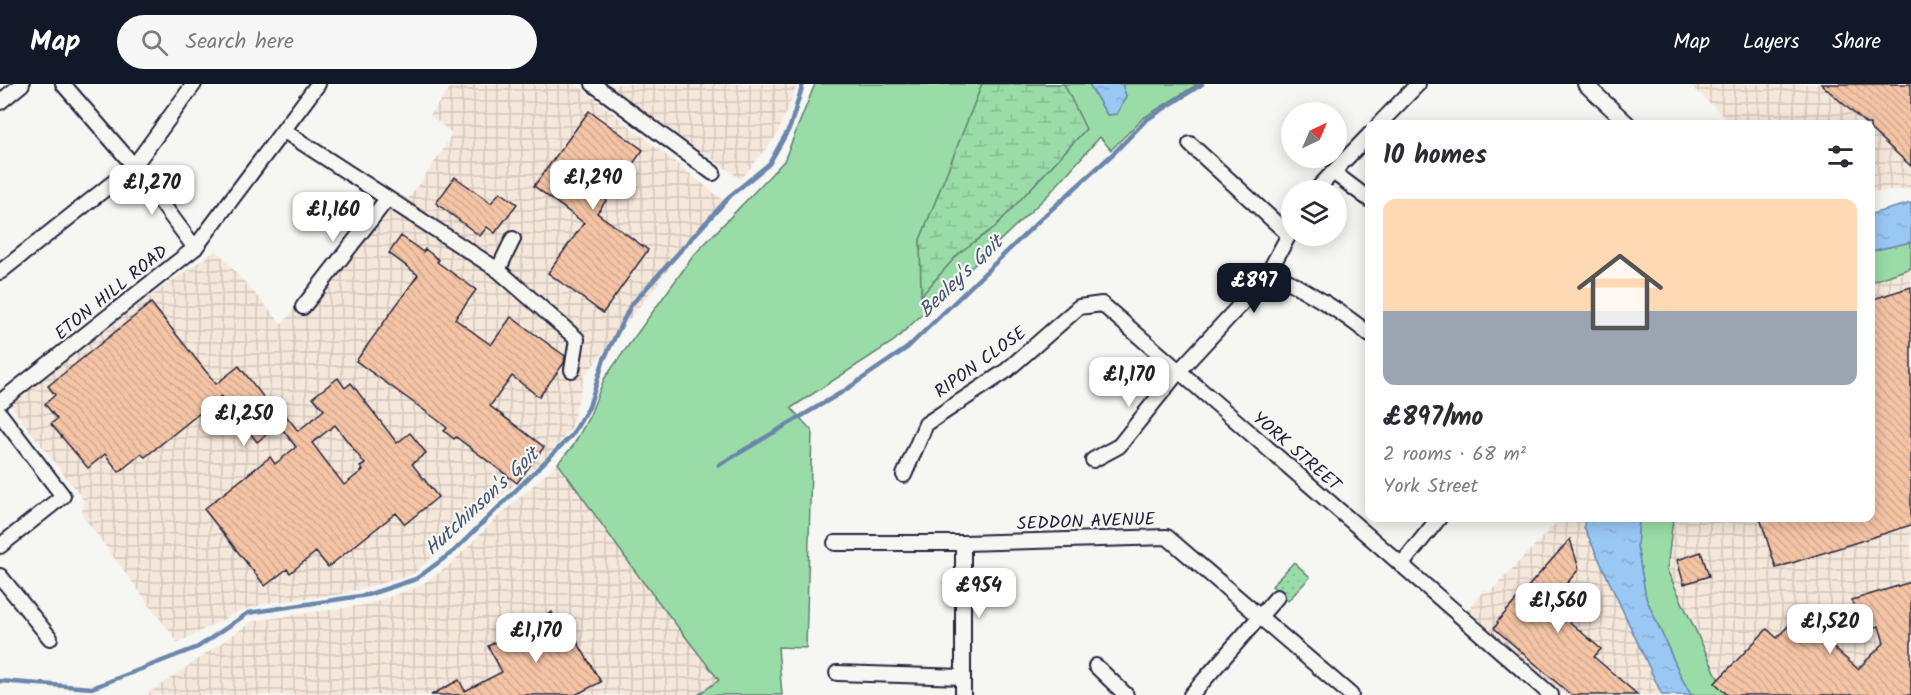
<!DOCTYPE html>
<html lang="en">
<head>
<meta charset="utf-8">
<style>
  :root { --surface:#fff; --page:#f7f7f7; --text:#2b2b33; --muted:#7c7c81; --line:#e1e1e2; --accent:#111827 }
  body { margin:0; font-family:Kalam,sans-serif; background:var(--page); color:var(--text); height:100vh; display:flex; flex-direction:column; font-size:22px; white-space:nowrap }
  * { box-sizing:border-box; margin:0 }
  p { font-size:20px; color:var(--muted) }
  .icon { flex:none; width:33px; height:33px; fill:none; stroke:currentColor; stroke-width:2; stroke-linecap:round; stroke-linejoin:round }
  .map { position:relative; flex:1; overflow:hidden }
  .panel { position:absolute; left:1365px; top:36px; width:510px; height:402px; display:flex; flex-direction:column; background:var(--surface); border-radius:12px; box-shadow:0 3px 15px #0003 }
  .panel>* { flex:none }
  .needle { width:39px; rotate:44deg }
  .fabs { position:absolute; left:1281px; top:18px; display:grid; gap:12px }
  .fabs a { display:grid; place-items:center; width:66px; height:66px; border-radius:50%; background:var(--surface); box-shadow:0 3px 15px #0003; font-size:30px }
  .price { position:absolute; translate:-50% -51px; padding:0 14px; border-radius:12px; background:#fff; color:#222; font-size:20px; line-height:39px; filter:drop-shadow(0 2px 3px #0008) }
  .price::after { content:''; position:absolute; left:50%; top:36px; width:18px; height:14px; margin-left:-9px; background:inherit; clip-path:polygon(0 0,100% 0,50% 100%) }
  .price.active { background:var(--accent); color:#fff }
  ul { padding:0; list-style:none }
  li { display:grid; align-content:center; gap:12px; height:318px; padding:0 18px }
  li+li { border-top:2px solid var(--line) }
  li span { display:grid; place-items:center; height:186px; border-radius:12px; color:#555 }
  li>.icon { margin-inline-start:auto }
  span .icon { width:108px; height:108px; fill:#fffc; stroke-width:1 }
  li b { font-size:26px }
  h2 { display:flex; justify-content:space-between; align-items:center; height:72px; padding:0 18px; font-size:26px }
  header { display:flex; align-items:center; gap:36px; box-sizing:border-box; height:84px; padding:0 30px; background:var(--accent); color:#fff }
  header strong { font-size:28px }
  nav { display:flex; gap:33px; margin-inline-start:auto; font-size:21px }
  .search { width:420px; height:54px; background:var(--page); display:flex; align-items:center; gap:15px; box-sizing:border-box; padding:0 21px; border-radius:33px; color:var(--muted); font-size:22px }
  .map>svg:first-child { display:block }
  .industrial { fill:url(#industrial-grid) }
  .grass { fill:#9adca7; stroke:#5e7f71; stroke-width:1.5 }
  .wetland { fill:url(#wetland-marsh); stroke:#5e7f71; stroke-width:1.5 }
  .park { fill:url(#park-dots); stroke:#5e7f71; stroke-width:1.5 }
  .water { fill:url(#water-ripples); stroke:#6a86ab; stroke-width:1.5 }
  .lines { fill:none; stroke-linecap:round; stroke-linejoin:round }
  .stream { stroke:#6a86ab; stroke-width:4.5 }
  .building { fill:url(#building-back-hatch); stroke:#22223b; stroke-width:1.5; fill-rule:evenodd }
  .minor-casing { stroke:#22223b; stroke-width:18 }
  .minor { stroke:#f6f6f2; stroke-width:14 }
  .labels { text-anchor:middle; stroke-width:4.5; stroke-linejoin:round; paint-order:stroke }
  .street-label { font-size:18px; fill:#22223b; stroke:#f6f6f2 }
  .water-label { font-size:20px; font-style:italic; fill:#465473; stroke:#f6f6f2 }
</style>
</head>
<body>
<header>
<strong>Map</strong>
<div class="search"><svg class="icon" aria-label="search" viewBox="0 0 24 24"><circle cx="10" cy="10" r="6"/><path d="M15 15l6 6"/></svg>Search here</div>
<nav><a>Map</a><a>Layers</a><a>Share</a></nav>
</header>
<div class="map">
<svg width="1911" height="611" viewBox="0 0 1911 611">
  <defs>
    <pattern id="industrial-grid" width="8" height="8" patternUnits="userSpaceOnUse" patternTransform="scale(1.5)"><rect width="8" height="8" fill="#f6e7db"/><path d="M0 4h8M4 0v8" fill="none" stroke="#d3c6bd"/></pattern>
    <pattern id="wetland-marsh" width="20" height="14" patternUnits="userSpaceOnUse" patternTransform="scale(1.5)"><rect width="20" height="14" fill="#9adca7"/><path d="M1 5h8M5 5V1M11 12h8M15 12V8" fill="none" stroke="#84bc91"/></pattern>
    <pattern id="park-dots" width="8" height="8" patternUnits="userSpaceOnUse" patternTransform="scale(1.5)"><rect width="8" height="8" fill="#9adca7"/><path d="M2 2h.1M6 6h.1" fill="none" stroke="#84bc91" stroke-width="1.8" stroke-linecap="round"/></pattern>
    <pattern id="water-ripples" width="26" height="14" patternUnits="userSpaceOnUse" patternTransform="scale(1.5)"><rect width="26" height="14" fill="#9ac8f5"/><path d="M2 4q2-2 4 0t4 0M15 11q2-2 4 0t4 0" fill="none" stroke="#84acd3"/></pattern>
    <pattern id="building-back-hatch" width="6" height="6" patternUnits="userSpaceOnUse" patternTransform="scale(1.5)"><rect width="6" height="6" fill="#f5c4a5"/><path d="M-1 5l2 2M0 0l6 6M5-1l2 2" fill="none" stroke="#d2a88f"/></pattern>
  </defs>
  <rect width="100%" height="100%" fill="#f6f6f2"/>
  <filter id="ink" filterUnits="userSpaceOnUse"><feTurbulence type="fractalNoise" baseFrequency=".0167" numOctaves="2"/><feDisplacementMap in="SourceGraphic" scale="12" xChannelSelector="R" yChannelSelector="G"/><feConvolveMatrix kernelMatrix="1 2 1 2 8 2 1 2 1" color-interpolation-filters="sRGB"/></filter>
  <g filter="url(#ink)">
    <!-- industrial -->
    <g class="industrial">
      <polygon points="453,0 576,0 723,116 584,293 571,345 549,370 412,491 342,510 267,519 237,528 178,559 82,431 83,415 10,321 151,212 216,166 282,240 391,106 408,115 442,68 452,49 430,31"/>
      <polygon points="604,0 798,0 777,51 741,95"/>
      <polygon points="1689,0 1911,0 1911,105 1871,108 1870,40 1732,40"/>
      <polygon points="1911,184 1911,611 1726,611 1667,486 1673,434 1870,434 1871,198"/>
      <polygon points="558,379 640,494 719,596 698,611 146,611 253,537 365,521 418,503 451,480 488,442"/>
      <polygon points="1557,434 1585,434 1584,443 1662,611 1565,611 1467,527 1485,506 1489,509 1555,440"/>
    </g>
    <!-- grass -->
    <g class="grass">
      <polygon points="815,0 1089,0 1107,31 1117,30 1126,12 1122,0 1198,0 1143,34 1111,66 1100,53 1049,110 894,257 791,324 812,347 806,564 778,563 782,611 698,611 719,596 640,494 558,379 573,362 590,331 604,295 694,171 784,77"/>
      <polygon points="1911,158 1911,184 1871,198 1870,167"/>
      <polygon points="1639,434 1673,434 1667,486 1726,611 1691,611 1682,595 1646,514 1637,462"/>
    </g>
    <!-- wetland -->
    <polygon class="wetland" points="982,0 1064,0 1086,45 995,143 959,169 921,212 920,156"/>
    <!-- park -->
    <polygon class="park" points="1294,478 1310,493 1288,517 1272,502"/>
    <!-- water -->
    <g class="water">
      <polygon points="1089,0 1122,0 1126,12 1117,30 1107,31"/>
      <polygon points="1911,119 1911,158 1871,167 1871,130"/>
      <polygon points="1585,434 1639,434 1637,462 1646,514 1682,595 1691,611 1662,611 1584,443"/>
    </g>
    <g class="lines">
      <!-- stream -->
      <g class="stream">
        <polyline points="719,381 844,307 907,264 1043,133 1115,68 1146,36 1202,0"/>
        <polyline points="0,597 92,604 198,563 248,529 367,511 416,495 454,467 572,351 589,323 604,275 631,221 731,111 769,80 790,43 803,0"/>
      </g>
    </g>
    <!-- building -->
    <g class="building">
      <polygon points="1821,0 1911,0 1911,82 1870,45 1870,40 1866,40"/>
      <polygon points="589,27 643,66 597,129 648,166 603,229 548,189 584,139 534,102"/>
      <polygon points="455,93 491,119 500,108 517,120 495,149 487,143 480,152 436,119"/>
      <polygon points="401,152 423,168 425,165 439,176 437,178 476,206 455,235 491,261 511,233 565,272 564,279 539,313 512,292 490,322 544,363 517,399 456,353 454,355 444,347 447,344 439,337 356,277 418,191 389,169"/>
      <polygon points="1911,203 1911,441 1776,484 1760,434 1870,434 1870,216"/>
      <path d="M151,219L216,300L239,282L272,324L277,320L298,347L324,326L313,313L338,294L345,304L351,299L397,359L410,349L426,369L412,380L438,413L405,440L396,429L328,483L316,468L290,489L287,485L265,502L204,425L270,373L275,380L296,363L279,341L257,358L221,312L145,373L141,370L119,388L105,370L88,384L51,340L57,335L45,320L55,311L48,302ZM335,341L365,380L360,383L363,386L344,401L312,359Z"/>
      <polygon points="1570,455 1579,485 1549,520 1601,565 1594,573 1638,611 1571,611 1494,544 1498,539 1497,538"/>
      <polygon points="1701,468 1709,492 1684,500 1677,476"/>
      <polygon points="1911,498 1911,611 1728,611 1715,599 1767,545 1777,554 1801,528 1814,541 1827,527 1845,542 1828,559 1858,585 1884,559 1879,542 1863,547 1852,516"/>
      <polygon points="552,528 556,540 564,536 601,598 575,611 431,611 459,596 465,607 502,588 488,562"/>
    </g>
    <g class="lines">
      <defs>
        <g id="minor">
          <polyline points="63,0 134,82 195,164"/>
          <polyline points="593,0 713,89"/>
          <polyline points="1585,0 1628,40"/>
          <polyline points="0,18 22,0"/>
          <polyline points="1379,40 1418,0"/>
          <polyline points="284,47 498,186 577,255 572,286"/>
          <polyline points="1190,60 1288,150"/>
          <polyline points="1333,88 1370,116"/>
          <polyline points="1316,106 1370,50"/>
          <polyline points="498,186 513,155"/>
          <path d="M1270,187C1304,206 1339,225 1370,251"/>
          <polyline points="0,188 134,82 194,0"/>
          <polyline points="303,223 387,115"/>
          <polyline points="0,318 195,164 318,0"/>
          <polyline points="0,330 63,412 0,462"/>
          <polyline points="1093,376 1119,362 1179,287 1266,193 1292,145"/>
          <polyline points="904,391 926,340 1006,287 1079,223 1102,220 1551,611"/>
          <polyline points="835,459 963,459 1167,453 1351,611"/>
          <polyline points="963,459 963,611"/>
          <polyline points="1401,481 1439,434"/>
          <polyline points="0,492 50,554"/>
          <polyline points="1096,582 1126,611"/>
          <polyline points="837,589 963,593"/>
          <polyline points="1191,611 1277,513"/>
        </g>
      </defs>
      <!-- minor casing -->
      <use href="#minor" class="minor-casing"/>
      <!-- minor -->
      <use href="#minor" class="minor"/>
    </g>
  </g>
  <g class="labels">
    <!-- street labels -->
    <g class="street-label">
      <text transform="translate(111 208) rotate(-39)" y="6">ETON HILL ROAD</text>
      <text transform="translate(980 278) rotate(-36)" y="6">RIPON CLOSE</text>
      <text transform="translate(1297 367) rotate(41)" y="6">YORK STREET</text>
      <text transform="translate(1086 437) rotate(-2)" y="6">SEDDON AVENUE</text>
    </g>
    <!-- water labels -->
    <g class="water-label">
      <text transform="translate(960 192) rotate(-44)" y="7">Bealey's Goit</text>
      <text transform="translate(481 417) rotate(-43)" y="7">Hutchinson's Goit</text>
    </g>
  </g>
</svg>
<div class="fabs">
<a><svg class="needle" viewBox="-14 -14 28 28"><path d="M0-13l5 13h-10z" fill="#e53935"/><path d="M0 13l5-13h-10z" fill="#7c7c81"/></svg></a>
<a><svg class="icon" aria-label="layers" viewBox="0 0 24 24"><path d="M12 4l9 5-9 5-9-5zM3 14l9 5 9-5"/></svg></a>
</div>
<b class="price" style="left:593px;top:127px">£1,290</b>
<b class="price" style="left:152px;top:132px">£1,270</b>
<b class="price" style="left:333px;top:159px">£1,160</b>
<b class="price active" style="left:1254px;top:230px">£897</b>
<b class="price" style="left:1129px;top:324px">£1,170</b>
<b class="price" style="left:244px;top:363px">£1,250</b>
<b class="price" style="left:979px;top:535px">£954</b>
<b class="price" style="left:1558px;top:550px">£1,560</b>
<b class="price" style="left:1830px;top:571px">£1,520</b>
<b class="price" style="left:536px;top:580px">£1,170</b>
<section class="panel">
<h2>10 homes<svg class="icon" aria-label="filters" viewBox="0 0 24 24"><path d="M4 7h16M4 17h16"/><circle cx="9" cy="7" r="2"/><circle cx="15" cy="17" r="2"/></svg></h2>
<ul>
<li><span style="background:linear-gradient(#ffd9b3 60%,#9aa5b1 0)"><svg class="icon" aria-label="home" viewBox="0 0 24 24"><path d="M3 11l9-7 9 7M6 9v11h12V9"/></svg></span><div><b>£897/mo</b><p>2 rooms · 68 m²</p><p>York Street</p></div></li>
</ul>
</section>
</div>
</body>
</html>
